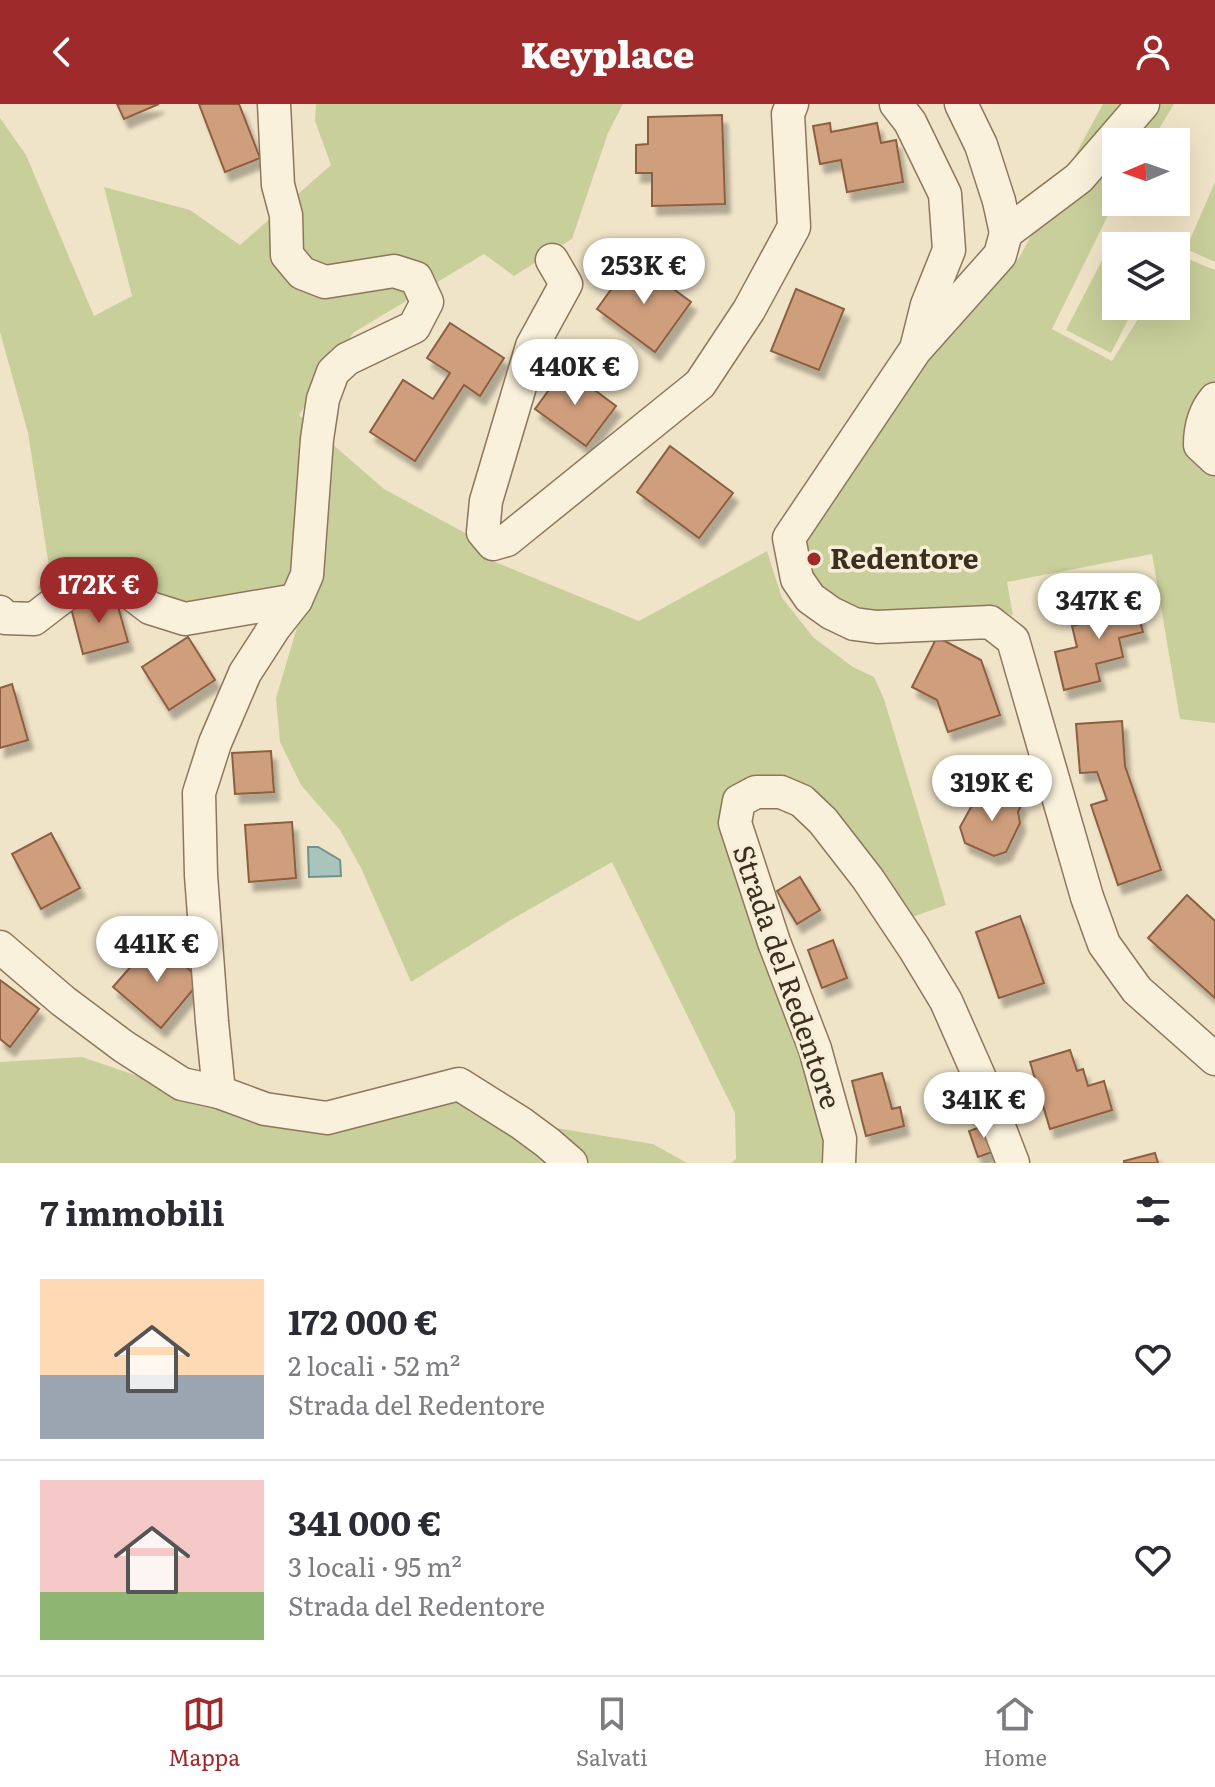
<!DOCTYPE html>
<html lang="it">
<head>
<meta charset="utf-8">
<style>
  :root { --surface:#fff; --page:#f7f7f7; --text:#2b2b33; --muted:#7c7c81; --line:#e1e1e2; --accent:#9e2a2b }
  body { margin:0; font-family:Literata,serif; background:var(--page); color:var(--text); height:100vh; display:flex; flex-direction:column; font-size:30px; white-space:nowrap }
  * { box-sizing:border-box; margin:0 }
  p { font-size:26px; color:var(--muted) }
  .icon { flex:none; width:44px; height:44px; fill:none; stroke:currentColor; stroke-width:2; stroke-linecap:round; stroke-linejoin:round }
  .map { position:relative; height:1059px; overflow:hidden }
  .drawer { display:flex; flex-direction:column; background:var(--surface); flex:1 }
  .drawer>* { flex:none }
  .needle { width:52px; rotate:268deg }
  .buttons { position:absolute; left:1102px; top:24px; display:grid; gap:16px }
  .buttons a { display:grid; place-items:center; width:88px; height:88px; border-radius:0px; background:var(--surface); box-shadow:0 8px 32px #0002; font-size:40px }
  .price { position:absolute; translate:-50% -68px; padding:0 18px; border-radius:28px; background:#fff; color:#222; font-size:26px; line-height:52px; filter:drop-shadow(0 2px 4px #0008) }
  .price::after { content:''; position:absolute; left:50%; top:48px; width:24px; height:18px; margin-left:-12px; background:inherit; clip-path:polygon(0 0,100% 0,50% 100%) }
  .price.on { background:var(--accent); color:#fff }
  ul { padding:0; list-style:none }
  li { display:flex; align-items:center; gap:24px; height:200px; padding:0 40px }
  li+li { border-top:2px solid var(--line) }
  li span { display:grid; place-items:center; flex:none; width:224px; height:160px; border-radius:0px; color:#555 }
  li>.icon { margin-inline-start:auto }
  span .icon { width:96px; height:96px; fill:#fffc; stroke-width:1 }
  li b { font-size:34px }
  h2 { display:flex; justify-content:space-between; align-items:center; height:96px; padding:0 40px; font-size:34px }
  header { display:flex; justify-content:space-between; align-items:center; height:104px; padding:0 40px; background:var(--accent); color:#fff; font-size:36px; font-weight:800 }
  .menu { display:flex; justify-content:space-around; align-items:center; height:112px; border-top:2px solid var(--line); background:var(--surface); font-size:22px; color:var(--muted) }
  .menu a { display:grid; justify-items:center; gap:4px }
  .menu .on { color:var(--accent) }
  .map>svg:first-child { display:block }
  .green { fill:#c9cf9b }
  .water { fill:#a9c4bc; stroke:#6f938a; stroke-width:2 }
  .building { fill:#cf9f7d; stroke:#8d5f41; stroke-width:2; filter:url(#shadow) }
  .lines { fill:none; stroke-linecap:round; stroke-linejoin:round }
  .minor-casing { stroke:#8d765c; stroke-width:35 }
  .minor { stroke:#faf1dc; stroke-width:32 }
  .poi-dot { fill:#9e2a2b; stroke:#f7eed8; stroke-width:3 }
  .labels { text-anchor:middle; stroke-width:7; stroke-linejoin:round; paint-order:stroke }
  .poi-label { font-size:28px; font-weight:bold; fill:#3d2e20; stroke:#f7eed8; text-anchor:start }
  .street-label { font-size:28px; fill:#3d2e20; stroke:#f7eed8 }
</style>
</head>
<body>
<header><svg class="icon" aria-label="back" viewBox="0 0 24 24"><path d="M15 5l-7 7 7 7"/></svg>Keyplace<svg class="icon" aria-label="person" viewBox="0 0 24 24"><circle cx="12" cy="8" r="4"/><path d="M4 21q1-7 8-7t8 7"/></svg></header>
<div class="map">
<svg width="1215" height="1059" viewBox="0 0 1215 1059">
  <defs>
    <filter id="shadow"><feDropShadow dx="5" dy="9" stdDeviation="2" flood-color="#0004"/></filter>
  </defs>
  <rect width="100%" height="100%" fill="#f0e4c8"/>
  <!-- green -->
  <g class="green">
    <polygon points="316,0 623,0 608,29 572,135 514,172 484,150 353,229 299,311 384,385 467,430 493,457 639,517 767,447 782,494 814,534 853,563 874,573 884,595 946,801 912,813 828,706 728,693 815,985 834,1059 731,1059 736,1055 735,1009 612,758 509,817 411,878 361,764 340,726 301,681 280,638 276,594 298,520 300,502 284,492 187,506 119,473 48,495 38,484 49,462 28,329 0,228 0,14 26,51 94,212 132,192 104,83 190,106 240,141 331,61 315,17"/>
    <polygon points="1103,0 1174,0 1151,38 1116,38 1116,95 1052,225 1112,257 1146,202 1176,202 1176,154 1178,151 1215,166 1215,619 1180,615 1152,450 1007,478 1013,512 995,503 973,501 879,513 846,511 798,458 822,391 918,259 1019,154"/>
    <polygon points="1215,78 1215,158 1186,145"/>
    <polygon points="1111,139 1116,142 1116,202 1135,202 1111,249 1066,226"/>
    <polygon points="82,953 234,1005 461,996 550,1023 653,1040 687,1059 0,1059 0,958"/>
  </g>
  <!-- water -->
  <polygon class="water" points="308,743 318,743 340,756 341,772 309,773"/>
  <!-- building -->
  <g class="building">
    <polygon points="117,0 159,0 124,15"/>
    <polygon points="199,0 239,0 260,54 225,68"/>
    <polygon points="722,11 725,100 652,102 652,69 636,69 636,41 648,40 648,13"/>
    <polygon points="830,19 831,28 877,19 881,39 896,36 903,78 847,88 841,56 820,60 813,22"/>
    <polygon points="633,155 691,198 655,248 597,205"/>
    <polygon points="796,185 844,205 819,266 771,247"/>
    <polygon points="450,219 504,254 480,292 464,281 415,357 370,328 403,276 433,295 450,269 427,254"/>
    <polygon points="565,264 616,302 586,342 535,305"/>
    <polygon points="670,342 733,389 699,434 637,388"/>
    <polygon points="1132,488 1143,528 1119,534 1123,553 1096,560 1100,577 1064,586 1055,548 1077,543 1072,522 1100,515 1096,497"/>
    <polygon points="115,492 128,538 83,550 71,504"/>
    <polygon points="188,533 215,576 169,606 142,563"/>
    <polygon points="937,533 981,556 1000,611 948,628 937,596 912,583"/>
    <polygon points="12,580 28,636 0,644 0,584"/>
    <polygon points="1122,617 1125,662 1161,766 1118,781 1091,701 1107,696 1097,668 1080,669 1076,620"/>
    <polygon points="271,647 274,688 235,690 232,649"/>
    <polygon points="996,685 1022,700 1018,708 1020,719 1006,748 994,752 965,739 960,723 976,694 985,691 992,694"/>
    <polygon points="292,718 296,774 249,778 245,721"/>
    <polygon points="51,729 80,784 41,805 12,750"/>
    <polygon points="800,773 820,806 797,820 777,787"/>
    <polygon points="1187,791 1215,817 1215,894 1148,834"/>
    <polygon points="1020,812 1044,879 999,894 976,828"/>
    <polygon points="155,835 201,876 161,924 113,883"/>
    <polygon points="833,836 847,874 822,884 808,846"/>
    <polygon points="0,876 39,905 10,943 0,935"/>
    <polygon points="1070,946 1077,967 1083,965 1088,982 1104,977 1112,1006 1050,1025 1030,958"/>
    <polygon points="882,969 892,1005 900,1003 904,1022 866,1032 852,977"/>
    <polygon points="989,1020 998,1046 978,1053 969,1027"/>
    <polygon points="1155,1049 1158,1059 1124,1059 1124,1057"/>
  </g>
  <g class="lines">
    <defs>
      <g id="minor">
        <polyline points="896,0 910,18 945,90 949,146 927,201 916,245 789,434 797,475 810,494 831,509 854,520 877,523 990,518 1013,536 1087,793 1104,840 1137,886 1215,955"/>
        <polyline points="961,0 981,41 999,97 1006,129"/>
        <polyline points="552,156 566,180 532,242 486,397 483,428 493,440 507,436 700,280 749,206 794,123 788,10 792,0"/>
        <polyline points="918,243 1000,151 1006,129 1079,74 1143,0"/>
        <path d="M1215,295C1204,308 1200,324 1200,341L1215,355"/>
        <polyline points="0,508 5,514 34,515 69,488 99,473 119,480 150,504 185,515 296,496"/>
        <polyline points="0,843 63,897 123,942 182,980 219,988 265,1005 327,1014 459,980 521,1019 548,1039 571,1059"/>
        <polyline points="219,988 212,918 201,771 199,689 215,639 245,569 274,524 296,496 307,471 317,335 323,295 333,268 347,255 414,223 427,198 416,174 394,167 325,178 302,169 287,151 286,111 278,81 274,0"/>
        <polyline points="839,1059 840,1035 815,945 774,838 735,719 739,697 756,688 781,688 802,697 823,717 868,775 914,844 946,897 983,981 1013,1059"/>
      </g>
    </defs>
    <!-- minor casing -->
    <use href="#minor" class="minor-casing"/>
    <!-- minor -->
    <use href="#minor" class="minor"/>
  </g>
  <!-- markers -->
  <circle class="poi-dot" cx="814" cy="455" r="8"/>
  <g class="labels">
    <!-- poi labels -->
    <g class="poi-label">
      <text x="830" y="465">Redentore</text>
    </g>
    <!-- street labels -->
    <g class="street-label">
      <text transform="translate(787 873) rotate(71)" y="10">Strada del Redentore</text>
    </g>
  </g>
</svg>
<div class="buttons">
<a><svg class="needle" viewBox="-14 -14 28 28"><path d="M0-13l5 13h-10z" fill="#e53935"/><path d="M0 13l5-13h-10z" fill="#7c7c81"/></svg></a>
<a><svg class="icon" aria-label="layers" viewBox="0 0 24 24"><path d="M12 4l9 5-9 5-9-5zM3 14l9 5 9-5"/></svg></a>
</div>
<b class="price" style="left:644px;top:202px">253K €</b>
<b class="price" style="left:575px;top:303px">440K €</b>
<b class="price on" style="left:99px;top:521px">172K €</b>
<b class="price" style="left:1099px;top:537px">347K €</b>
<b class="price" style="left:992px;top:719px">319K €</b>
<b class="price" style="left:157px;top:880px">441K €</b>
<b class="price" style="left:984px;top:1036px">341K €</b>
</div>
<section class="drawer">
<h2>7 immobili<svg class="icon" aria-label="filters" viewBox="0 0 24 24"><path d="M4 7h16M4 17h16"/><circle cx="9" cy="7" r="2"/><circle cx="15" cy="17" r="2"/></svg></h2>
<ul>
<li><span style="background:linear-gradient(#ffd9b3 60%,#9aa5b1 0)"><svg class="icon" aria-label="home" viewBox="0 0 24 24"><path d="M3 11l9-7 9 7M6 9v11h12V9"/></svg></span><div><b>172 000 €</b><p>2 locali · 52 m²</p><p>Strada del Redentore</p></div><svg class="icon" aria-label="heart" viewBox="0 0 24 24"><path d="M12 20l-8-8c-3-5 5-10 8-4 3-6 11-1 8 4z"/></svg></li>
<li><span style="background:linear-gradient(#f6c9c9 70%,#8fb573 0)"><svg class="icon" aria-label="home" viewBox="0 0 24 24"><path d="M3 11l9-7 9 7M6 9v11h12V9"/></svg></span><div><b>341 000 €</b><p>3 locali · 95 m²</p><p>Strada del Redentore</p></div><svg class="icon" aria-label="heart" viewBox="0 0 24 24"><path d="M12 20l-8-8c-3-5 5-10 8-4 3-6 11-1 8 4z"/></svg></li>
</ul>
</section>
<nav class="menu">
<a class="on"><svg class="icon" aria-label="map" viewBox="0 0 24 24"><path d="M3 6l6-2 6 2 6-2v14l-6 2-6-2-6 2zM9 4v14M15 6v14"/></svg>Mappa</a>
<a><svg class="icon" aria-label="saved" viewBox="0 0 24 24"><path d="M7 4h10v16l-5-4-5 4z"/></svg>Salvati</a>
<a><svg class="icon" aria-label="home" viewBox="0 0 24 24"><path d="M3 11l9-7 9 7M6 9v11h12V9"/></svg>Home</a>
</nav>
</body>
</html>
